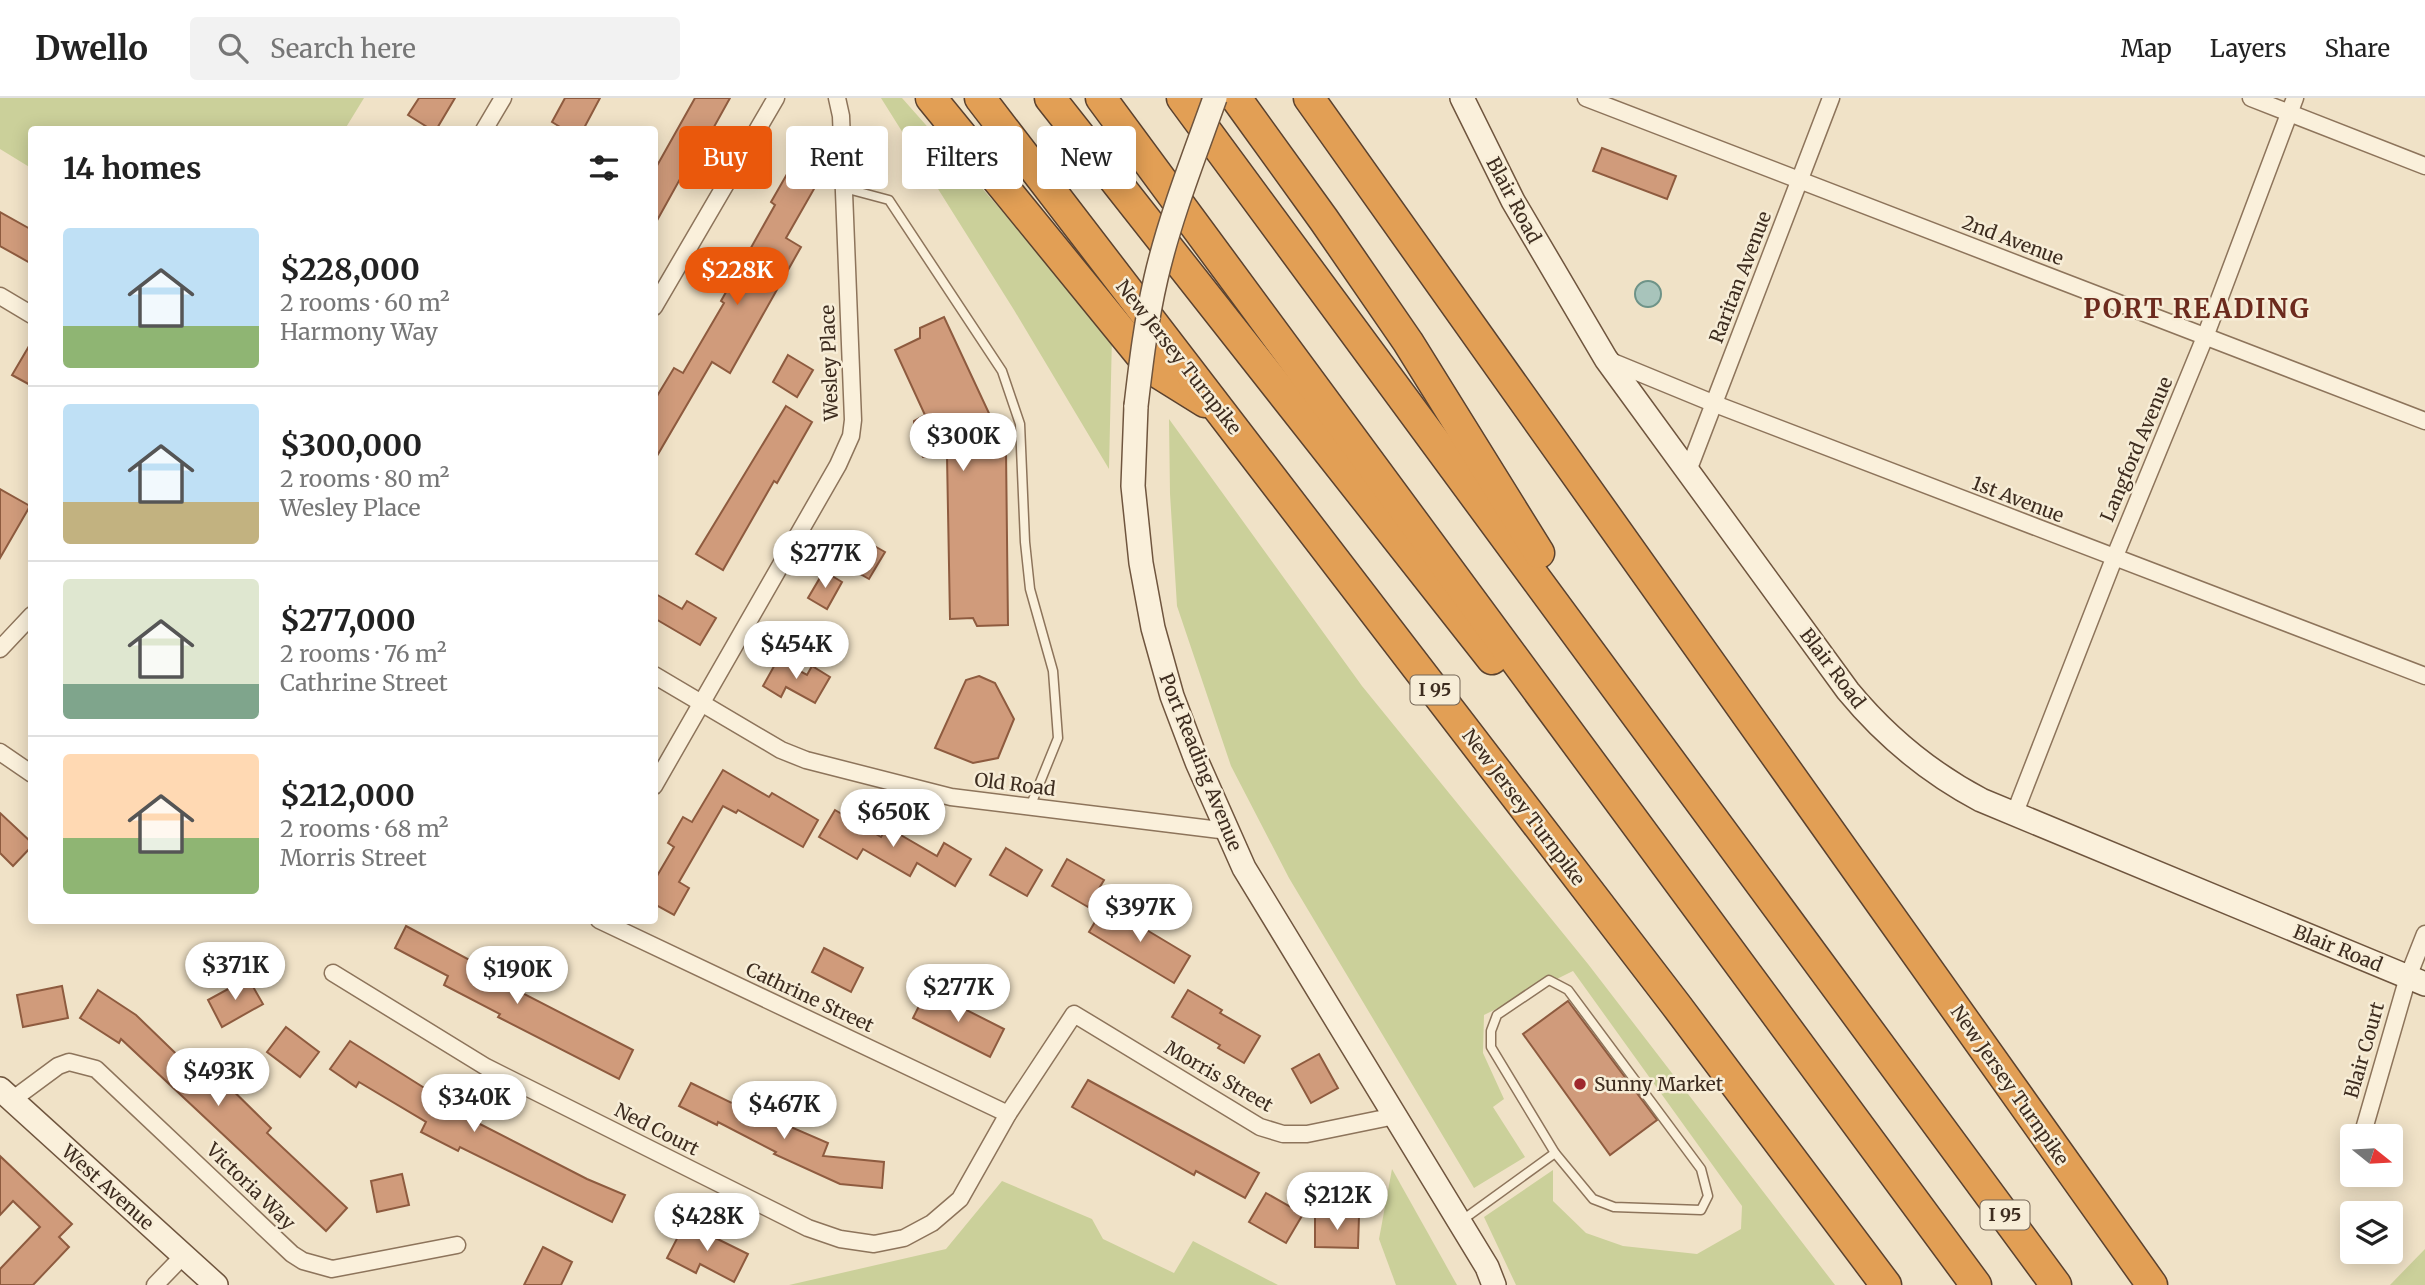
<!DOCTYPE html>
<html lang="en">
<head>
<meta charset="utf-8">
<style>
  :root { --surface:#fff; --page:#f2f2f2; --text:#222; --muted:#767676; --line:#e0e0e0; --accent:#ea580c }
  body { margin:0; font-family:Merriweather,serif; background:var(--page); color:var(--text); height:100vh; display:flex; flex-direction:column; font-size:26px; white-space:nowrap }
  * { box-sizing:border-box; margin:0 }
  p { font-size:23px; color:var(--muted) }
  .icon { flex:none; width:38px; height:38px; fill:none; stroke:currentColor; stroke-width:2; stroke-linecap:round; stroke-linejoin:round }
  .map { position:relative; flex:1; overflow:hidden }
  .sheet { position:absolute; left:28px; top:28px; width:630px; height:798px; display:flex; flex-direction:column; background:var(--surface); border-radius:7px; box-shadow:0 4px 18px #0003 }
  .sheet>* { flex:none }
  .hud { position:absolute; left:679px; top:28px; width:665px; height:63px; display:flex; gap:14px }
  .needle { width:46px; rotate:108deg }
  .fabs { position:absolute; left:2340px; top:1026px; display:grid; gap:14px }
  .fabs a { display:grid; place-items:center; width:63px; height:63px; border-radius:7px; background:var(--surface); box-shadow:0 4px 18px #0003; font-size:35px }
  .price { position:absolute; translate:-50% -60px; padding:0 16px; border-radius:24px; background:#fff; color:#222; font-size:23px; line-height:46px; filter:drop-shadow(0 2px 4px #0008) }
  .price::after { content:''; position:absolute; left:50%; top:42px; width:21px; height:16px; margin-left:-10px; background:inherit; clip-path:polygon(0 0,100% 0,50% 100%) }
  .price.selected { background:var(--accent); color:#fff }
  ul { padding:0; list-style:none }
  li { display:flex; align-items:center; gap:21px; height:175px; padding:0 35px }
  li+li { border-top:2px solid var(--line) }
  li span { display:grid; place-items:center; flex:none; width:196px; height:140px; border-radius:7px; color:#555 }
  li>.icon { margin-inline-start:auto }
  span .icon { width:84px; height:84px; fill:#fffc; stroke-width:1 }
  li b { font-size:30px }
  h2 { display:flex; justify-content:space-between; align-items:center; height:84px; padding:0 35px; font-size:30px }
  .tag { padding:0 24px; border-radius:7px; background:var(--surface); box-shadow:0 4px 18px #0003; font-size:24px; line-height:63px }
  .tag.selected { background:var(--accent); color:#fff }
  header { display:flex; align-items:center; gap:42px; box-sizing:border-box; height:98px; padding:0 35px; background:var(--surface); border-bottom:2px solid var(--line) }
  header strong { font-size:33px }
  nav { display:flex; gap:38px; margin-inline-start:auto; font-size:24px }
  .search { width:490px; height:63px; background:var(--page); display:flex; align-items:center; gap:18px; box-sizing:border-box; padding:0 24px; border-radius:7px; color:var(--muted); font-size:26px }
  .map>svg:first-child { display:block }
  .green { fill:#cbd09a }
  .water { fill:#a8c4bb; stroke:#6e9388; stroke-width:2 }
  .building { fill:#d09b7b; stroke:#8e5b3f; stroke-width:2 }
  .lines { fill:none; stroke-linecap:round; stroke-linejoin:round }
  .lane-casing { stroke:#8d745b; stroke-width:11 }
  .street-casing { stroke:#8d745b; stroke-width:19 }
  .secondary-casing { stroke:#6f553e; stroke-width:26 }
  .highway-casing { stroke:#5b422f; stroke-width:33 }
  .lane { stroke:#faf0db; stroke-width:8 }
  .street { stroke:#faf0db; stroke-width:16 }
  .secondary { stroke:#faf0db; stroke-width:23 }
  .highway { stroke:#e29f55; stroke-width:30 }
  .secondary-bridge-casing { stroke:#6f553e; stroke-width:26; stroke-linecap:butt }
  .secondary-bridge { stroke:#faf0db; stroke-width:23 }
  .poi-dot { fill:#9f282d; stroke:#f7edd7; stroke-width:2.5 }
  .labels { text-anchor:middle; stroke-width:5; stroke-linejoin:round; paint-order:stroke }
  .shield { fill:#f7edd7; stroke:#756656; stroke-width:2 }
  .shield-label { font-size:18px; font-weight:bold; fill:#3d2c1f }
  .street-label { font-size:19px; fill:#3d2c1f; stroke:#f7edd7 }
  .poi-label { font-size:19px; fill:#3d2c1f; stroke:#f7edd7; text-anchor:start }
  .district-label { font-size:26px; font-weight:bold; letter-spacing:2px; fill:#6c2a1d; stroke:#f7edd7 }
</style>
</head>
<body>
<header>
<strong>Dwello</strong>
<div class="search"><svg class="icon" aria-label="search" viewBox="0 0 24 24"><circle cx="10" cy="10" r="6"/><path d="M15 15l6 6"/></svg>Search here</div>
<nav><a>Map</a><a>Layers</a><a>Share</a></nav>
</header>
<div class="map">
<svg width="2425" height="1187" viewBox="0 0 2425 1187">
  <rect width="100%" height="100%" fill="#f0e2c7"/>
  <!-- green -->
  <g class="green">
    <polygon points="0,0 364,0 345,31 32,32 31,70 0,51"/>
    <polygon points="881,0 902,0 1112,237 1109,371 1014,212"/>
    <polygon points="1169,321 1362,588 1588,866 1835,1187 1516,1187 1484,1119 1553,1072 1553,1103 1586,1135 1623,1148 1697,1156 1741,1131 1742,1108 1573,873 1484,917 1483,955 1504,1001 1493,1009 1525,1059 1474,1090 1289,780 1231,668 1177,508 1170,396"/>
    <polygon points="1392,1071 1457,1187 1396,1187 1379,1141"/>
    <polygon points="1002,1083 1092,1121 1103,1141 1174,1175 1193,1143 1278,1187 789,1187 946,1151"/>
    <polygon points="2425,1151 2425,1187 2390,1187"/>
  </g>
  <!-- water -->
  <circle class="water" cx="1648" cy="196" r="13"/>
  <!-- building -->
  <g class="building">
    <polygon points="419,0 455,0 436,32 432,32 408,17"/>
    <polygon points="565,0 600,0 583,32 565,32 552,24"/>
    <polygon points="695,0 730,0 694,65 690,63 654,128 654,73"/>
    <polygon points="1602,50 1676,78 1667,101 1593,73"/>
    <polygon points="787,76 814,91 786,140 801,149 730,275 712,264 654,363 654,303 674,270 683,275 724,205 721,203 775,107 771,104"/>
    <polygon points="0,114 32,132 32,166 0,148"/>
    <polygon points="944,219 994,326 994,353 1006,353 1008,527 977,528 973,520 950,521 947,358 923,359 914,338 914,323 925,317 895,252 920,240 920,230"/>
    <polygon points="32,243 32,288 12,277"/>
    <polygon points="788,257 813,272 797,299 773,284"/>
    <polygon points="786,308 812,324 777,385 774,383 723,472 696,456"/>
    <polygon points="0,391 30,408 0,460"/>
    <polygon points="855,437 885,454 869,481 839,464"/>
    <polygon points="824,473 842,484 827,511 808,500"/>
    <polygon points="654,495 682,511 687,503 716,520 700,547 654,520"/>
    <polygon points="778,561 807,577 812,568 830,579 815,605 786,589 781,599 763,588"/>
    <polygon points="979,578 995,585 1014,621 998,660 973,665 935,650 966,582"/>
    <polygon points="723,672 769,699 772,695 818,722 803,749 738,712 736,715 723,708 679,784 689,790 674,817 654,806 654,783 674,749 668,745 683,719 692,724"/>
    <polygon points="835,712 881,739 887,729 937,758 944,745 971,761 955,788 917,765 910,778 863,751 857,761 819,739"/>
    <polygon points="0,715 32,745 32,748 13,768 0,755"/>
    <polygon points="1006,750 1042,772 1027,798 990,777"/>
    <polygon points="1067,761 1104,782 1088,809 1052,788"/>
    <polygon points="1105,807 1190,858 1174,885 1089,834"/>
    <polygon points="406,828 494,875 491,879 633,952 619,981 498,919 500,916 444,887 448,878 395,850"/>
    <polygon points="824,850 863,870 851,894 812,874"/>
    <polygon points="248,880 263,906 222,929 208,902"/>
    <polygon points="62,888 68,920 23,929 17,897"/>
    <polygon points="98,892 136,917 197,976 206,966 271,1030 267,1035 347,1110 326,1133 121,941 119,945 80,920"/>
    <polygon points="927,892 1004,931 990,959 913,920"/>
    <polygon points="1188,892 1222,912 1220,915 1260,938 1244,965 1218,950 1220,947 1172,919"/>
    <polygon points="1568,903 1657,1022 1610,1057 1523,936"/>
    <polygon points="286,929 319,954 300,979 267,954"/>
    <polygon points="350,943 426,991 424,994 475,1021 474,1023 587,1081 625,1097 612,1124 460,1049 458,1053 421,1034 426,1024 359,984 356,989 330,971"/>
    <polygon points="1319,956 1338,990 1311,1005 1292,971"/>
    <polygon points="1088,982 1259,1075 1245,1100 1196,1073 1194,1077 1072,1009"/>
    <polygon points="691,985 789,1033 791,1029 828,1045 823,1058 884,1064 882,1090 840,1086 774,1056 776,1054 718,1024 717,1027 679,1008"/>
    <polygon points="0,1058 72,1126 59,1139 69,1149 33,1187 0,1187 0,1171 40,1129 13,1103 0,1117"/>
    <polygon points="402,1076 409,1107 377,1114 371,1083"/>
    <polygon points="1266,1095 1303,1116 1286,1145 1249,1124"/>
    <polygon points="1315,1118 1359,1118 1358,1150 1315,1149"/>
    <polygon points="685,1125 748,1156 734,1184 700,1166 696,1175 667,1160"/>
    <polygon points="543,1149 572,1164 561,1187 524,1187"/>
  </g>
  <g class="lines">
    <defs>
      <g id="lane">
        <polyline points="844,90 889,102 1002,273 1020,326 1025,444 1030,491 1053,573 1058,640 1030,709"/>
        <polygon points="1549,882 1568,892 1701,1071 1708,1098 1701,1112 1614,1109 1593,1101 1555,1055 1491,949 1491,933 1497,917"/>
        <polyline points="1461,1123 1555,1055"/>
      </g>
      <g id="street">
        <polyline points="1586,0 2425,323"/>
        <polyline points="2251,0 2425,68"/>
        <polyline points="484,32 503,0"/>
        <polyline points="0,198 32,217"/>
        <polyline points="654,209 776,0"/>
        <polyline points="1608,262 1715,306 2425,578"/>
        <polyline points="1688,373 1831,0"/>
        <polyline points="0,551 32,517"/>
        <polyline points="654,577 781,652 806,662 951,699 1228,733"/>
        <polyline points="0,654 32,676"/>
        <polyline points="654,688 838,367 851,338 853,322 841,18 837,0"/>
        <polyline points="2014,717 2115,458 2205,239 2295,0"/>
        <polyline points="599,822 1008,1016"/>
        <polyline points="333,875 486,969 808,1130 840,1141 874,1146 904,1140 932,1125 960,1101 1008,1016 1074,916 1260,1029 1283,1036 1307,1036 1395,1018"/>
        <polyline points="12,1002 58,968 69,964 96,971 292,1156 303,1163 332,1171 457,1147"/>
        <polyline points="2362,1038 2408,879 2425,836"/>
        <polyline points="155,1187 184,1157"/>
      </g>
      <g id="secondary">
        <path d="M1462,0L1513,103L1606,261L1848,593C1886,639 1928,674 1981,702L2425,886"/>
        <polyline points="1136,308 1133,388 1141,465 1153,530 1172,598 1197,664 1244,770 1487,1169 1494,1187"/>
        <polyline points="0,991 216,1187"/>
      </g>
      <g id="highway">
        <polyline points="931,0 1152,271 1205,304"/>
        <polyline points="980,0 1676,907 1886,1187"/>
        <polyline points="1050,0 1492,561"/>
        <polyline points="1101,0 1976,1187"/>
        <polyline points="1182,0 2056,1187"/>
        <polyline points="1236,0 1324,122 1408,244 1539,455"/>
        <polyline points="1309,0 2152,1187"/>
      </g>
    </defs>
    <!-- lane casing -->
    <use href="#lane" class="lane-casing"/>
    <!-- street casing -->
    <use href="#street" class="street-casing"/>
    <!-- secondary casing -->
    <use href="#secondary" class="secondary-casing"/>
    <!-- highway casing -->
    <use href="#highway" class="highway-casing"/>
    <!-- lane -->
    <use href="#lane" class="lane"/>
    <!-- street -->
    <use href="#street" class="street"/>
    <!-- secondary -->
    <use href="#secondary" class="secondary"/>
    <!-- highway -->
    <use href="#highway" class="highway"/>
    <defs>
      <path id="secondary-bridge" d="M1136,308C1141,265 1146,223 1156,180C1170,119 1194,59 1215,0"/>
    </defs>
    <!-- secondary-bridge casing -->
    <use href="#secondary-bridge" class="secondary-bridge-casing"/>
    <!-- secondary-bridge -->
    <use href="#secondary-bridge" class="secondary-bridge"/>
  </g>
  <!-- markers -->
  <circle class="poi-dot" cx="1580" cy="986" r="7"/>
  <g class="labels">
    <!-- shield labels -->
    <g class="shield">
      <rect x="1410.5" y="577.5" width="49" height="29" rx="5"/>
      <rect x="1980.5" y="1102.5" width="49" height="29" rx="5"/>
    </g>
    <g class="shield-label">
      <text x="1435" y="598">I 95</text>
      <text x="2005" y="1123">I 95</text>
    </g>
    <!-- street labels -->
    <g class="street-label">
      <text transform="translate(1514 102) rotate(62)" y="7">Blair Road</text>
      <text transform="translate(2013 142) rotate(21)" y="7">2nd Avenue</text>
      <text transform="translate(1740 179) rotate(-69)" y="7">Raritan Avenue</text>
      <text transform="translate(1179 259) rotate(52)" y="7">New Jersey Turnpike</text>
      <text transform="translate(829 265) rotate(-92)" y="7">Wesley Place</text>
      <text transform="translate(2136 351) rotate(-67)" y="7">Langford Avenue</text>
      <text transform="translate(2018 401) rotate(21)" y="7">1st Avenue</text>
      <text transform="translate(1833 570) rotate(53)" y="7">Blair Road</text>
      <text transform="translate(1201 664) rotate(68)" y="7">Port Reading Avenue</text>
      <text transform="translate(1015 686) rotate(7)" y="7">Old Road</text>
      <text transform="translate(1524 709) rotate(53)" y="7">New Jersey Turnpike</text>
      <text transform="translate(2338 850) rotate(22)" y="7">Blair Road</text>
      <text transform="translate(810 899) rotate(25)" y="7">Cathrine Street</text>
      <text transform="translate(2364 952) rotate(-74)" y="7">Blair Court</text>
      <text transform="translate(1219 978) rotate(30)" y="7">Morris Street</text>
      <text transform="translate(2010 987) rotate(55)" y="7">New Jersey Turnpike</text>
      <text transform="translate(657 1031) rotate(27)" y="7">Ned Court</text>
      <text transform="translate(251 1088) rotate(44)" y="7">Victoria Way</text>
      <text transform="translate(108 1089) rotate(42)" y="7">West Avenue</text>
    </g>
    <!-- poi labels -->
    <g class="poi-label">
      <text x="1594" y="993">Sunny Market</text>
    </g>
    <!-- district labels -->
    <g class="district-label">
      <text x="2197" y="220">PORT READING</text>
    </g>
  </g>
</svg>
<div class="fabs">
<a><svg class="needle" viewBox="-14 -14 28 28"><path d="M0-13l5 13h-10z" fill="#e53935"/><path d="M0 13l5-13h-10z" fill="#767676"/></svg></a>
<a><svg class="icon" aria-label="layers" viewBox="0 0 24 24"><path d="M12 4l9 5-9 5-9-5zM3 14l9 5 9-5"/></svg></a>
</div>
<b class="price selected" style="left:737px;top:209px">$228K</b>
<b class="price" style="left:963px;top:375px">$300K</b>
<b class="price" style="left:825px;top:492px">$277K</b>
<b class="price" style="left:796px;top:583px">$454K</b>
<b class="price" style="left:893px;top:751px">$650K</b>
<b class="price" style="left:1140px;top:846px">$397K</b>
<b class="price" style="left:235px;top:904px">$371K</b>
<b class="price" style="left:517px;top:908px">$190K</b>
<b class="price" style="left:958px;top:926px">$277K</b>
<b class="price" style="left:218px;top:1010px">$493K</b>
<b class="price" style="left:474px;top:1036px">$340K</b>
<b class="price" style="left:784px;top:1043px">$467K</b>
<b class="price" style="left:1337px;top:1134px">$212K</b>
<b class="price" style="left:707px;top:1155px">$428K</b>
<div class="hud">
<a class="tag selected">Buy</a>
<a class="tag">Rent</a>
<a class="tag">Filters</a>
<a class="tag">New</a>
</div>
<section class="sheet">
<h2>14 homes<svg class="icon" aria-label="filters" viewBox="0 0 24 24"><path d="M4 7h16M4 17h16"/><circle cx="9" cy="7" r="2"/><circle cx="15" cy="17" r="2"/></svg></h2>
<ul>
<li><span style="background:linear-gradient(#bfe0f5 70%,#8fb573 0)"><svg class="icon" aria-label="home" viewBox="0 0 24 24"><path d="M3 11l9-7 9 7M6 9v11h12V9"/></svg></span><div><b>$228,000</b><p>2 rooms · 60 m²</p><p>Harmony Way</p></div></li>
<li><span style="background:linear-gradient(#bfe0f5 70%,#c2b280 0)"><svg class="icon" aria-label="home" viewBox="0 0 24 24"><path d="M3 11l9-7 9 7M6 9v11h12V9"/></svg></span><div><b>$300,000</b><p>2 rooms · 80 m²</p><p>Wesley Place</p></div></li>
<li><span style="background:linear-gradient(#dfe7d0 75%,#7fa58c 0)"><svg class="icon" aria-label="home" viewBox="0 0 24 24"><path d="M3 11l9-7 9 7M6 9v11h12V9"/></svg></span><div><b>$277,000</b><p>2 rooms · 76 m²</p><p>Cathrine Street</p></div></li>
<li><span style="background:linear-gradient(#ffd9b3 60%,#8fb573 0)"><svg class="icon" aria-label="home" viewBox="0 0 24 24"><path d="M3 11l9-7 9 7M6 9v11h12V9"/></svg></span><div><b>$212,000</b><p>2 rooms · 68 m²</p><p>Morris Street</p></div></li>
</ul>
</section>
</div>
</body>
</html>
